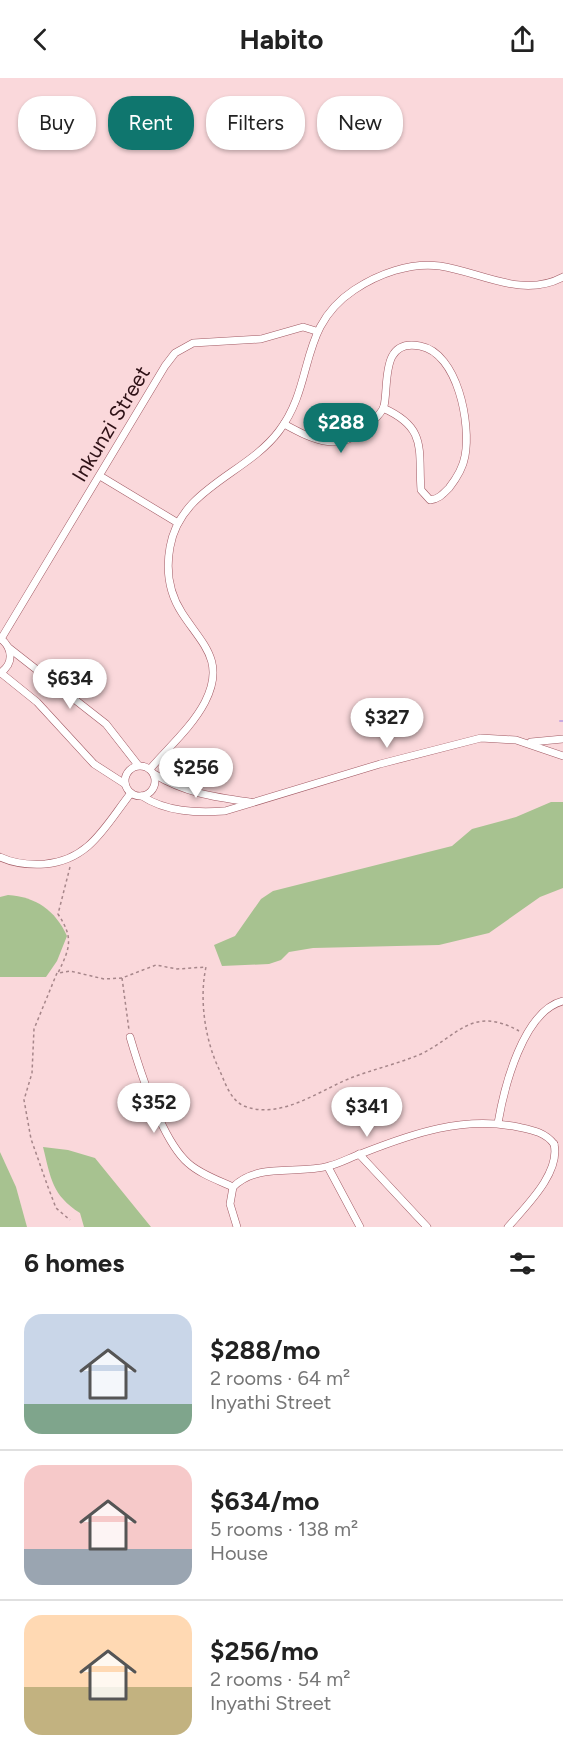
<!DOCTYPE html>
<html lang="en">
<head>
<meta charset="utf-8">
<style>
  :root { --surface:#fff; --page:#f6f6f6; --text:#222; --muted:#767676; --line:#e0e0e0; --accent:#0f766e }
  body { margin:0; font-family:Figtree,sans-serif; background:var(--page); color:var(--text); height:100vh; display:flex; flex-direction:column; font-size:22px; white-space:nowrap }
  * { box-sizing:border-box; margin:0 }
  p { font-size:20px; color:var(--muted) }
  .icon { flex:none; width:33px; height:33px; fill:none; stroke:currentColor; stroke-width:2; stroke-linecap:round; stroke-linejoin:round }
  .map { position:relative; height:1149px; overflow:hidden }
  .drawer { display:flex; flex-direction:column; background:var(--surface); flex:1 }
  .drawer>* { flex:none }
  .guide { position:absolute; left:18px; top:18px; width:528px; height:54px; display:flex; gap:12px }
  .price { position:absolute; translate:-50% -51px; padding:0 14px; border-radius:21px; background:#fff; color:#222; font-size:20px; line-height:39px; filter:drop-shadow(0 2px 3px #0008) }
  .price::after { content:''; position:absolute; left:50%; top:36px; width:18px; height:14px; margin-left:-9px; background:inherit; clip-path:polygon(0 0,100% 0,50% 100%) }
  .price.on { background:var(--accent); color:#fff }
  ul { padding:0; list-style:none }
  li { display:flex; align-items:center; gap:18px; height:150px; padding:0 24px }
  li+li { border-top:2px solid var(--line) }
  li span { display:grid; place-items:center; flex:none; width:168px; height:120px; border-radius:18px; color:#555 }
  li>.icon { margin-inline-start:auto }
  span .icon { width:72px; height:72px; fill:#fffc; stroke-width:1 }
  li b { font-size:26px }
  h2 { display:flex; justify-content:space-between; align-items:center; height:72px; padding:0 24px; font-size:26px }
  .tag { padding:0 21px; border-radius:24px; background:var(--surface); box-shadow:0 2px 4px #0004; font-size:21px; line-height:54px }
  .tag.on { background:var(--accent); color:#fff }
  header { display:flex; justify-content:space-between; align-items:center; height:78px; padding:0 24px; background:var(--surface); font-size:27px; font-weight:700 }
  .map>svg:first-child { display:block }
  .green { fill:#a7c290 }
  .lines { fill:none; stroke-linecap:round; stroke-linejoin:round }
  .stream { stroke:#c9a9df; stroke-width:2 }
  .street-casing { stroke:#a15963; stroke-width:8 }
  .path { stroke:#a6868a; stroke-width:1.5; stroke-dasharray:3 3; stroke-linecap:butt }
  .street { stroke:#fff; stroke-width:7 }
  .labels { text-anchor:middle; stroke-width:4.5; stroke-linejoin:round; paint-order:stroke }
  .street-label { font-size:21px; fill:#2e1116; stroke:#fad8db }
</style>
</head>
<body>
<header><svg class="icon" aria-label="back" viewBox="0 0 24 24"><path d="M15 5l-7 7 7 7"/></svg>Habito<svg class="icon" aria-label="share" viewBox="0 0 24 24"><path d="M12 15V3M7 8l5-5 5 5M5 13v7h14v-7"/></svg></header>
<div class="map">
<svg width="563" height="1149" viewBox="0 0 563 1149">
  <rect width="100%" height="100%" fill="#fad8db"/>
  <!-- green -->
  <g class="green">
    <polygon points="551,724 563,724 563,810 540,819 489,855 439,867 313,870 289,874 281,882 269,886 222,888 214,867 235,858 261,821 273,813 452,768 472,751 516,739"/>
    <path d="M8,817C36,819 55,832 67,858L57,883L46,899H0V819Z"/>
    <path d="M43,1069L68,1072L95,1080L151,1149H84L80,1135C52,1117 51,1101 43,1069Z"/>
    <polygon points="0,1074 16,1109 27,1149 0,1149"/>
  </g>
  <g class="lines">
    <!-- stream -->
    <polyline class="stream" points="560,643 563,643"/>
    <defs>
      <g id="street">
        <path d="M284,346C315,363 341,376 370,346C375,341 382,335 384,328C389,307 380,260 420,268C458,275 471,346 465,378C463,390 456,401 449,410C443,416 439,421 430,422L421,412C418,372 428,350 383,330"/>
        <polyline points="100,398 178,445"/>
        <path d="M0,560C13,570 14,586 0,595"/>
        <polyline points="1,561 165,288 175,275 193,265 261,261 303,249 316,253"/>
        <polyline points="9,570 106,646 138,687"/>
        <polyline points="1,595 37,624 94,686 125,706"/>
        <polyline points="531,664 563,661"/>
        <circle cx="140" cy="703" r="15"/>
        <path d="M150,691C168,670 192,649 205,624C226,583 202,566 182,535C169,515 166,491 170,469C180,410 247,396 279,353C316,304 297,250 354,212C378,196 410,184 440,188C481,194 522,221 563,199"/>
        <path d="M154,696C185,715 215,719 250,724"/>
        <path d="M142,718C166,734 197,735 225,733L380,686L481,660L516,662L563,678"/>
        <path d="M0,779C15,786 29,787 45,786C90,782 105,748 131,715"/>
        <path d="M130,959C140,993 162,1062 188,1085C200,1096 218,1102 233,1109"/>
        <path d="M498,1045C504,1010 523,933 563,923"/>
        <polyline points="359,1076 427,1149"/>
        <polyline points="328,1089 360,1149"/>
        <path d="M237,1149L230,1126L233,1109C258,1084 297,1097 329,1088C341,1085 351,1079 363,1075C414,1055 463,1038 518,1049C532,1052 545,1054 554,1066"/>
        <path d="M508,1149C525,1129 561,1095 554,1066"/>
      </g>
    </defs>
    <!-- street casing -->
    <use href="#street" class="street-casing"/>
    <!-- path -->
    <g class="path">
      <path d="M70,789L58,836C74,860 70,870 58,895L70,893L104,901L122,900L156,887L177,891L206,889C199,921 205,962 219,991C225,1004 230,1022 244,1028C282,1043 322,1010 356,998C378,990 400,985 421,976C458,958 472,927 519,953"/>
      <polyline points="57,895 34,951 32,995 24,1022 31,1061 48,1109 56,1130 70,1142"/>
      <polyline points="122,900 129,952"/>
    </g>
    <!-- street -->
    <use href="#street" class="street"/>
  </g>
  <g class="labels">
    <!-- street labels -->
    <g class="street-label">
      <text transform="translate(111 346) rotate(-59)" y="7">Inkunzi Street</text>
    </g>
  </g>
</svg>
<b class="price on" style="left:341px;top:376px">$288</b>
<b class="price" style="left:70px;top:632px">$634</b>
<b class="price" style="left:387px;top:671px">$327</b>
<b class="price" style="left:196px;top:721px">$256</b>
<b class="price" style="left:154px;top:1056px">$352</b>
<b class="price" style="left:367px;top:1060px">$341</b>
<div class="guide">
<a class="tag">Buy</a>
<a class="tag on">Rent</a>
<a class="tag">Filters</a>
<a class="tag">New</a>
</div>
</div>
<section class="drawer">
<h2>6 homes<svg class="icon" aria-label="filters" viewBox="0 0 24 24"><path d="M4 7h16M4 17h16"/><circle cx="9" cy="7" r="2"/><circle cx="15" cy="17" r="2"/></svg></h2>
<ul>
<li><span style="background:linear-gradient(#c9d6e8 75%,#7fa58c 0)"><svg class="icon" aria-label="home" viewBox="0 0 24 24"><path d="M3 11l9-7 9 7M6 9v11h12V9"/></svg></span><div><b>$288/mo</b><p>2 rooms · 64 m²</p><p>Inyathi Street</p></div></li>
<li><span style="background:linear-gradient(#f6c9c9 70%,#9aa5b1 0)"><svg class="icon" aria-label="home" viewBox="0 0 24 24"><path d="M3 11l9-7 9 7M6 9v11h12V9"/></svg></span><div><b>$634/mo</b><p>5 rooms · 138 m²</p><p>House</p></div></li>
<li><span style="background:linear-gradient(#ffd9b3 60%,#c2b280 0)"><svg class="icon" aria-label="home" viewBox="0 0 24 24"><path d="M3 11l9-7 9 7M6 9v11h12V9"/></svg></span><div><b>$256/mo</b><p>2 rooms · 54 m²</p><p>Inyathi Street</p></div></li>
</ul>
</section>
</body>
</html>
